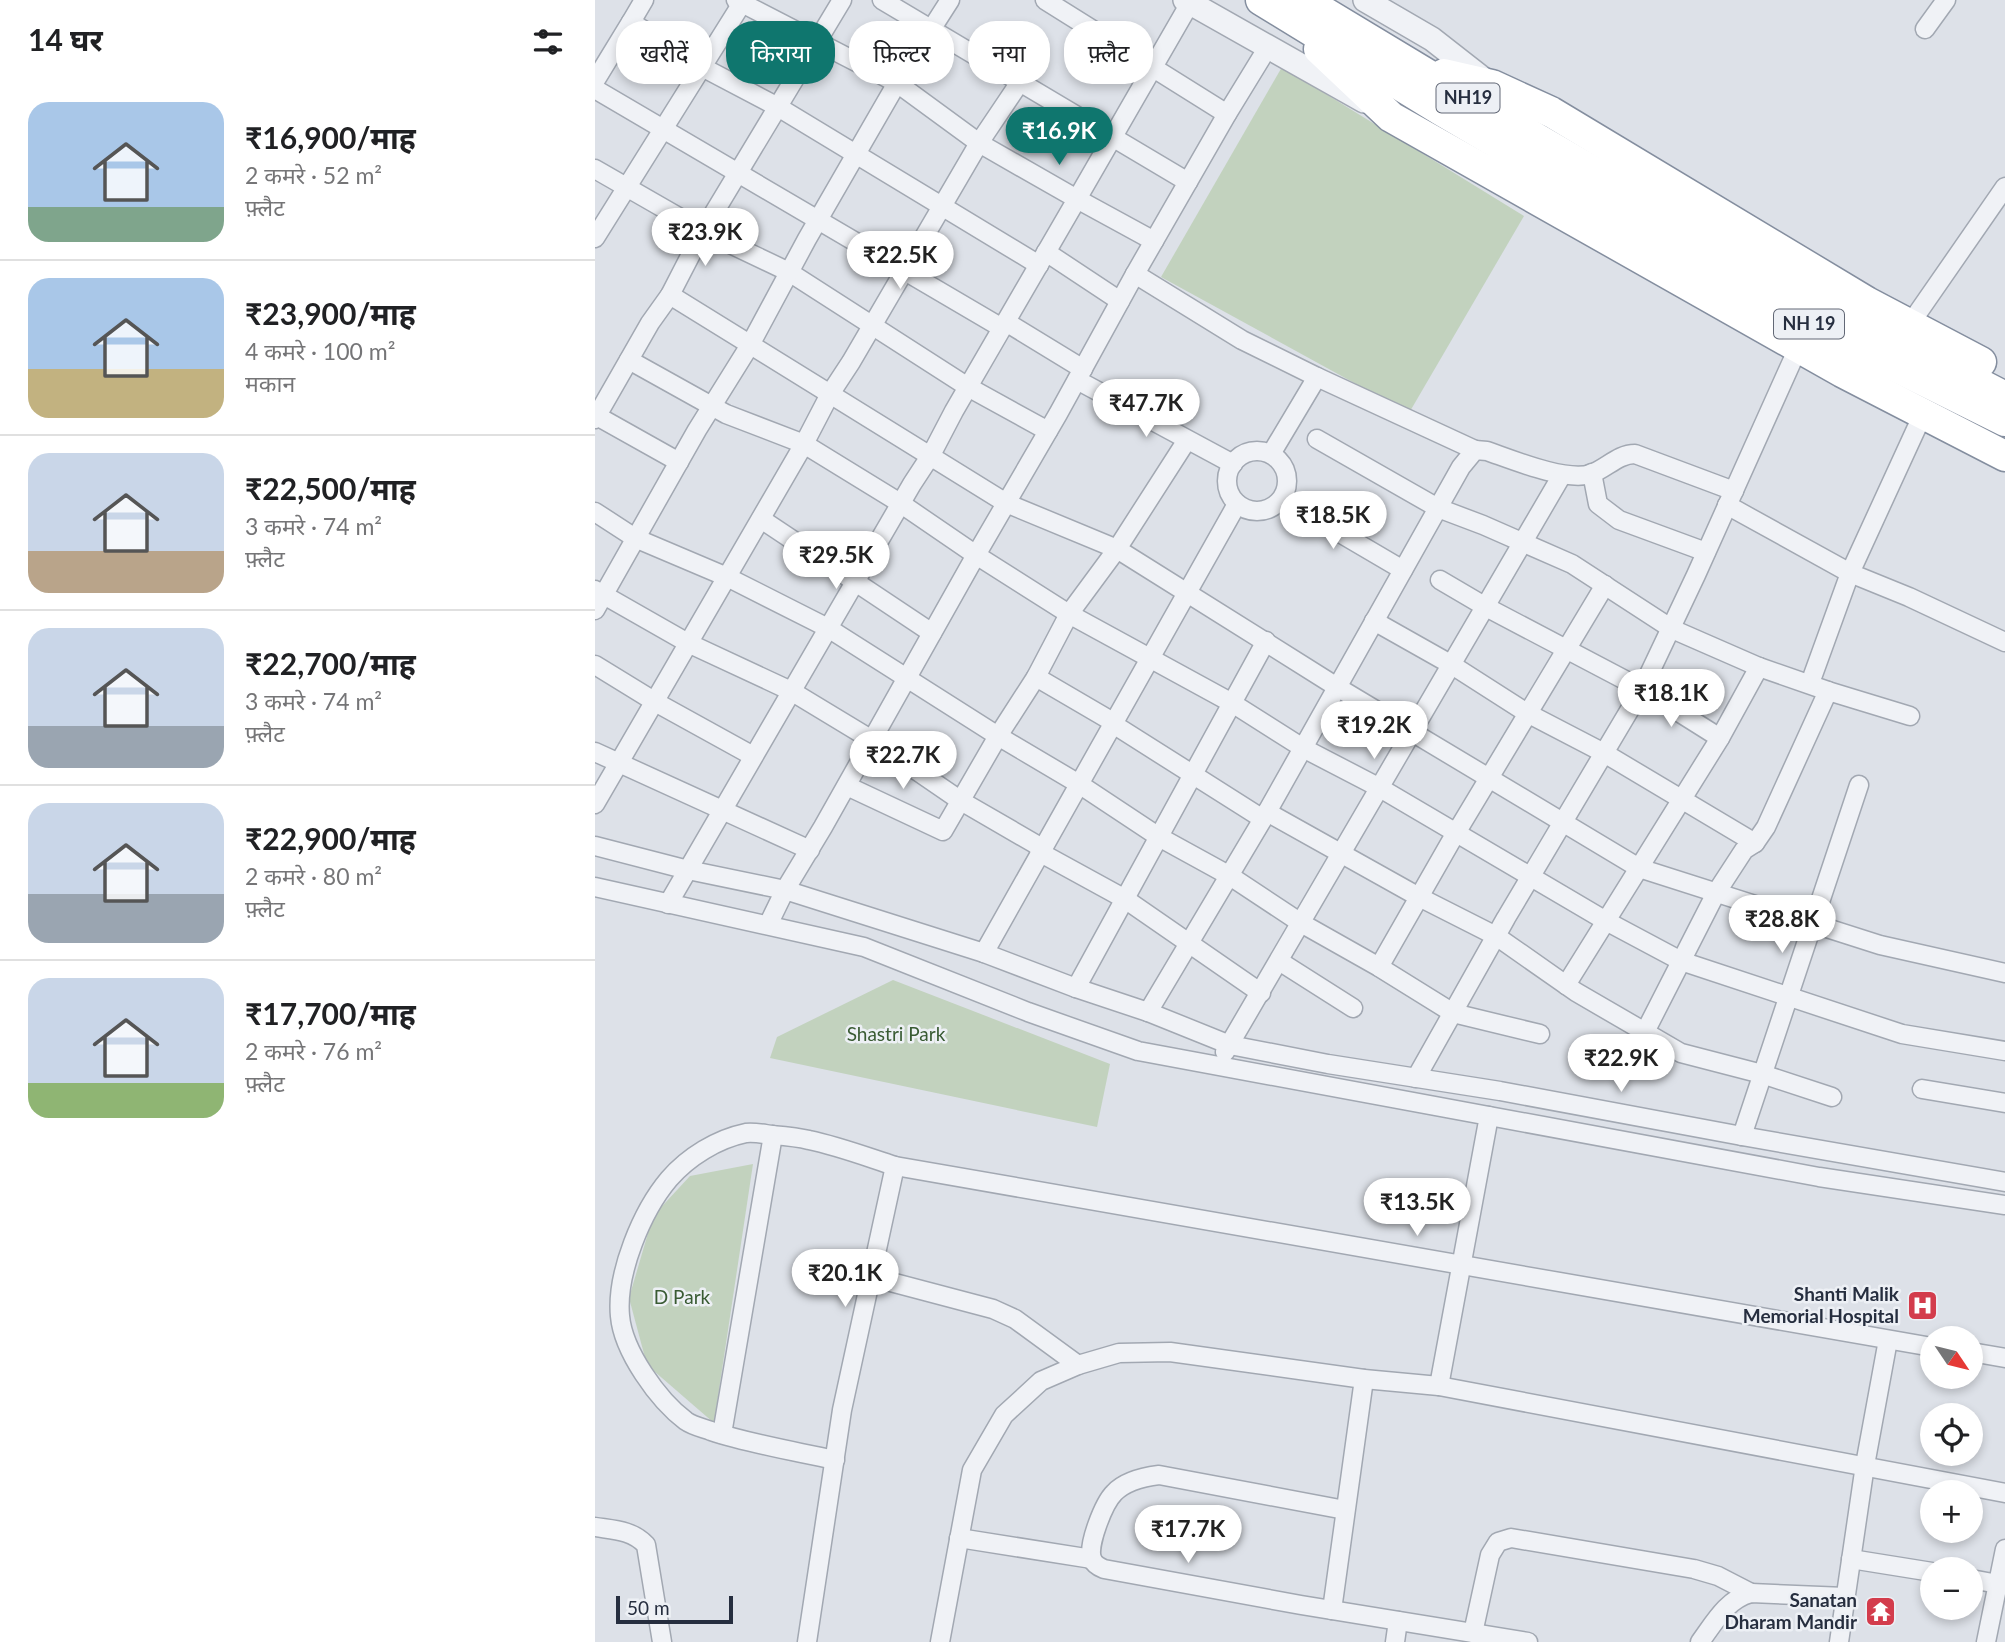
<!DOCTYPE html>
<html lang="hi">
<head>
<meta charset="utf-8">
<style>
  :root { --surface:#fff; --page:#f6f6f6; --text:#202124; --muted:#757577; --line:#e0e0e0; --accent:#0f766e }
  body { margin:0; font-family:Lato,"Noto Sans Devanagari",sans-serif; background:var(--page); color:var(--text); height:100vh; display:flex; flex-direction:column; font-size:26px; white-space:nowrap }
  * { box-sizing:border-box; margin:0 }
  p { font-size:23px; color:var(--muted) }
  .icon { flex:none; width:38px; height:38px; fill:none; stroke:currentColor; stroke-width:2; stroke-linecap:round; stroke-linejoin:round }
  .map { position:relative; flex:1; overflow:hidden }
  .panel { display:flex; flex-direction:column; background:var(--surface); width:595px }
  .panel>* { flex:none }
  .hud { position:absolute; left:21px; top:21px; width:665px; height:63px; display:flex; gap:14px }
  .needle { width:46px; rotate:125deg }
  .tools { position:absolute; left:1325px; top:1326px; display:grid; gap:14px }
  .tools a { display:grid; place-items:center; width:63px; height:63px; border-radius:50%; background:var(--surface); box-shadow:0 4px 10px #0003; font-size:35px }
  .scale { position:absolute; left:21px; bottom:18px; width:117px; box-sizing:border-box; padding-left:7px; border:4px solid #262e3f; border-top:0; font-size:19px; line-height:24px; white-space:nowrap; color:#262e3f; -webkit-text-stroke:5px #edf0f5; paint-order:stroke }
  .price { position:absolute; translate:-50% -60px; padding:0 16px; border-radius:24px; background:#fff; color:#222; font-size:23px; line-height:46px; filter:drop-shadow(0 2px 4px #0008) }
  .price::after { content:''; position:absolute; left:50%; top:42px; width:21px; height:16px; margin-left:-10px; background:inherit; clip-path:polygon(0 0,100% 0,50% 100%) }
  .price.on { background:var(--accent); color:#fff }
  ul { padding:0; list-style:none }
  li { display:flex; align-items:center; gap:21px; height:175px; padding:0 28px }
  li+li { border-top:2px solid var(--line) }
  li span { display:grid; place-items:center; flex:none; width:196px; height:140px; border-radius:21px; color:#555 }
  li>.icon { margin-inline-start:auto }
  span .icon { width:84px; height:84px; fill:#fffc; stroke-width:1 }
  li b { font-size:30px }
  h2 { display:flex; justify-content:space-between; align-items:center; height:84px; padding:0 28px; font-size:30px }
  .pill { padding:0 24px; border-radius:28px; background:var(--surface); box-shadow:0 4px 10px #0003; font-size:24px; line-height:63px }
  .pill.on { background:var(--accent); color:#fff }
  main { display:flex; flex:1; min-height:0 }
  .map>svg:first-child { display:block }
  .green { fill:#c2d2be }
  .lines { fill:none; stroke-linecap:round; stroke-linejoin:round }
  .minor-casing { stroke:#a2a8b2; stroke-width:21 }
  .tertiary-casing { stroke:#a2a8b2; stroke-width:26 }
  .trunk-casing { stroke:#848e9f; stroke-width:33 }
  .minor { stroke:#f0f2f6; stroke-width:18 }
  .tertiary { stroke:#f0f2f6; stroke-width:23 }
  .trunk { stroke:#fff; stroke-width:30 }
  .labels { text-anchor:middle; stroke-width:5; stroke-linejoin:round; paint-order:stroke }
  .shield { fill:#edf0f5; stroke:#626876; stroke-width:2 }
  .shield-label { font-size:18px; font-weight:bold; fill:#262e3f }
  .park-label { font-size:19px; fill:#395b33; stroke:#edf0f5 }
  .poi-label { font-size:19px; font-weight:bold; fill:#262e3f; stroke:#edf0f5; text-anchor:end }
</style>
</head>
<body>
<main>
<section class="panel">
<h2>14 घर<svg class="icon" aria-label="filters" viewBox="0 0 24 24"><path d="M4 7h16M4 17h16"/><circle cx="9" cy="7" r="2"/><circle cx="15" cy="17" r="2"/></svg></h2>
<ul>
<li><span style="background:linear-gradient(#a9c7e8 75%,#7fa58c 0)"><svg class="icon" aria-label="home" viewBox="0 0 24 24"><path d="M3 11l9-7 9 7M6 9v11h12V9"/></svg></span><div><b>₹16,900/माह</b><p>2 कमरे · 52 m²</p><p>फ़्लैट</p></div></li>
<li><span style="background:linear-gradient(#a9c7e8 65%,#c2b280 0)"><svg class="icon" aria-label="home" viewBox="0 0 24 24"><path d="M3 11l9-7 9 7M6 9v11h12V9"/></svg></span><div><b>₹23,900/माह</b><p>4 कमरे · 100 m²</p><p>मकान</p></div></li>
<li><span style="background:linear-gradient(#c9d6e8 70%,#b9a48a 0)"><svg class="icon" aria-label="home" viewBox="0 0 24 24"><path d="M3 11l9-7 9 7M6 9v11h12V9"/></svg></span><div><b>₹22,500/माह</b><p>3 कमरे · 74 m²</p><p>फ़्लैट</p></div></li>
<li><span style="background:linear-gradient(#c9d6e8 70%,#9aa5b1 0)"><svg class="icon" aria-label="home" viewBox="0 0 24 24"><path d="M3 11l9-7 9 7M6 9v11h12V9"/></svg></span><div><b>₹22,700/माह</b><p>3 कमरे · 74 m²</p><p>फ़्लैट</p></div></li>
<li><span style="background:linear-gradient(#c9d6e8 65%,#9aa5b1 0)"><svg class="icon" aria-label="home" viewBox="0 0 24 24"><path d="M3 11l9-7 9 7M6 9v11h12V9"/></svg></span><div><b>₹22,900/माह</b><p>2 कमरे · 80 m²</p><p>फ़्लैट</p></div></li>
<li><span style="background:linear-gradient(#c9d6e8 75%,#8fb573 0)"><svg class="icon" aria-label="home" viewBox="0 0 24 24"><path d="M3 11l9-7 9 7M6 9v11h12V9"/></svg></span><div><b>₹17,700/माह</b><p>2 कमरे · 76 m²</p><p>फ़्लैट</p></div></li>
</ul>
</section>
<div class="map">
<svg width="1410" height="1642" viewBox="0 0 1410 1642">
  <rect width="100%" height="100%" fill="#dde1e8"/>
  <!-- green -->
  <g class="green">
    <polygon points="687,67 929,216 814,413 566,277"/>
    <polygon points="298,980 515,1064 502,1127 175,1058 182,1037"/>
    <polygon points="158,1164 119,1423 52,1365 34,1298 58,1216 95,1176"/>
  </g>
  <g class="lines">
    <defs>
      <g id="minor">
        <polyline points="141,0 302,83 384,143 425,82"/>
        <polyline points="149,0 107,67 183,107 444,265"/>
        <polyline points="247,0 108,231 194,272 373,387 453,431"/>
        <polyline points="287,0 593,182"/>
        <polyline points="450,0 632,114"/>
        <polyline points="36,22 49,0"/>
        <polyline points="1330,29 1351,0"/>
        <polyline points="0,81 36,22 107,67 0,238"/>
        <polyline points="0,89 407,328"/>
        <polyline points="0,169 108,231 75,295 55,323 0,419"/>
        <polyline points="559,241 482,199 595,3"/>
        <polyline points="451,252 525,301"/>
        <polyline points="540,274 647,340 722,377 880,450"/>
        <polyline points="75,295 411,503 522,549 742,687 1044,868 1285,945 1410,973"/>
        <polyline points="411,322 488,369"/>
        <polyline points="1315,324 1410,187"/>
        <polyline points="34,360 131,414 209,444 305,503 381,555 474,614 637,703 708,748 785,788 1011,921 1086,961 1307,1034 1410,1051"/>
        <polyline points="482,380 638,464"/>
        <polyline points="2,416 84,462"/>
        <polyline points="722,439 843,508 888,525 977,564 1077,629 1164,667 1233,691 1315,716"/>
        <circle cx="662" cy="481" r="30"/>
        <polyline points="676,454 722,377"/>
        <polyline points="995,474 997,473 1003,504 1024,520 1111,552"/>
        <polyline points="687,499 808,570"/>
        <polyline points="1132,505 1255,573 1314,597 1410,642"/>
        <polyline points="0,512 40,538 132,577 233,628 403,736 484,784 564,837 635,876 706,923 784,967 858,1013 945,1034"/>
        <polyline points="166,519 337,633"/>
        <polyline points="845,580 891,607 1047,689 1125,738"/>
        <polyline points="0,590 93,643 196,691 277,740 366,801 442,845 446,853 530,899 666,993"/>
        <polyline points="0,610 102,430 155,345 212,239 302,83 355,0"/>
        <polyline points="779,621 857,665 932,713 1009,753 1160,843"/>
        <polyline points="0,665 62,703 158,756"/>
        <polyline points="1218,675 1255,573 1328,414"/>
        <polyline points="441,677 518,722 518,724 668,819"/>
        <polyline points="0,752 215,850"/>
        <polyline points="252,786 348,831 403,736 441,677 474,614 522,549 592,440"/>
        <polyline points="0,804 209,444 235,394 256,362 384,143 482,199 359,411 336,455 317,484 73,904"/>
        <polyline points="672,812 824,897 901,936 981,992 1086,1053 1167,1074 1237,1097"/>
        <polyline points="0,846 93,870 190,890 389,953 481,988 553,1012 635,1045 733,1064 905,1091 1147,1136 1410,1182"/>
        <polyline points="0,887 269,947 433,1012 543,1051 894,1116 844,1386"/>
        <polyline points="173,925 190,890 228,827 381,555 463,414 540,274 632,114 673,47"/>
        <polyline points="389,953 642,504"/>
        <polyline points="684,961 758,1008"/>
        <polyline points="784,967 855,843 1010,585"/>
        <polyline points="971,985 1125,738 1164,667"/>
        <polyline points="481,988 671,641"/>
        <path d="M553,1012L672,812L866,467L880,450L892,451C918,460 971,482 996,474C1012,468 1023,454 1040,454L1139,491"/>
        <polyline points="1050,1032 1121,893 1149,850 1160,843 1171,827 1233,691"/>
        <polyline points="630,1052 967,475"/>
        <polyline points="821,1078 911,918 1047,689 1101,575 1203,348"/>
        <polyline points="1327,1089 1410,1103"/>
        <polyline points="894,1116 1224,1177 1410,1205"/>
        <polyline points="1147,1136 1264,785"/>
        <polyline points="277,1277 398,1309 420,1319 483,1365"/>
        <polyline points="1376,1352 1410,1358"/>
        <polyline points="127,1434 178,1135"/>
        <path d="M240,1460C199,1451 155,1444 116,1431C108,1428 98,1426 91,1421C63,1400 28,1351 25,1316C21,1273 47,1211 74,1179C93,1157 122,1139 151,1133C159,1132 169,1134 177,1135C189,1136 202,1137 214,1140C243,1146 272,1157 300,1166L1337,1347"/>
        <path d="M750,1510L564,1475C548,1477 530,1481 519,1493C509,1503 492,1545 497,1559C499,1564 504,1567 509,1569L706,1605L933,1642"/>
        <path d="M0,1527C19,1530 37,1530 51,1545L67,1642"/>
        <polyline points="364,1538 497,1559"/>
        <polyline points="1256,1559 1337,1572"/>
        <polyline points="1376,1579 1403,1584"/>
        <polyline points="737,1610 769,1379"/>
        <polyline points="878,1633 895,1555 903,1542 916,1538 1099,1569 1123,1576 1156,1593"/>
        <polyline points="212,1642 247,1410 300,1166"/>
        <polyline points="345,1642 377,1470 409,1415 446,1381 483,1365 524,1353 575,1352 769,1379 844,1386 1410,1493"/>
        <polyline points="800,1642 803,1621"/>
        <path d="M1105,1642C1119,1623 1132,1599 1156,1593L1250,1597"/>
        <polyline points="1244,1642 1270,1465 1293,1340"/>
        <polyline points="1391,1642 1410,1549"/>
      </g>
      <g id="tertiary">
        <polyline points="590,0 769,101"/>
        <polyline points="770,0 837,39 892,82"/>
      </g>
      <g id="trunk">
        <polyline points="666,0 847,111 1180,307 1410,421"/>
        <polyline points="709,0 865,94 1192,284 1410,397"/>
        <polyline points="724,49 796,117 1247,372 1410,456"/>
        <polyline points="849,74 897,85 956,112 1272,302 1386,362"/>
      </g>
    </defs>
    <!-- minor casing -->
    <use href="#minor" class="minor-casing"/>
    <!-- tertiary casing -->
    <use href="#tertiary" class="tertiary-casing"/>
    <!-- trunk casing -->
    <use href="#trunk" class="trunk-casing"/>
    <!-- minor -->
    <use href="#minor" class="minor"/>
    <!-- tertiary -->
    <use href="#tertiary" class="tertiary"/>
    <!-- trunk -->
    <use href="#trunk" class="trunk"/>
  </g>
  <!-- icons -->
  <defs>
    <symbol id="hospital-square" viewBox="-11 -11 22 22"><rect x="-9" y="-9" width="18" height="18" rx="4" fill="#d33c4c" stroke="#edf0f5"/><path d="M-5-5h3v3.5h4V-5h3V5h-3V1.5h-4V5h-3Z" fill="#fff"/></symbol>
    <symbol id="temple-square" viewBox="-11 -11 22 22"><rect x="-9" y="-9" width="18" height="18" rx="4" fill="#d33c4c" stroke="#edf0f5"/><path d="M0-6L5-2H3V0L6.5 2.5H4V6H1.5V3h-3V6H-4V2.5H-6.5L-3 0V-2H-5Z" fill="#fff"/></symbol>
  </defs>
  <g fill-rule="evenodd">
    <use href="#hospital-square" x="1310" y="1288" width="35" height="35"/>
    <use href="#temple-square" x="1268" y="1594" width="35" height="35"/>
  </g>
  <g class="labels">
    <!-- shield labels -->
    <g class="shield">
      <rect x="841.5" y="83.5" width="63" height="29" rx="5"/>
      <rect x="1179" y="309.5" width="70" height="29" rx="5"/>
    </g>
    <g class="shield-label">
      <text x="873" y="104">NH19</text>
      <text x="1214" y="330">NH 19</text>
    </g>
    <!-- park labels -->
    <g class="park-label">
      <text x="301" y="1041">Shastri Park</text>
      <text x="87" y="1304">D Park</text>
    </g>
    <!-- poi labels -->
    <g class="poi-label">
      <text x="1304" y="1301">Shanti Malik<tspan x="1304" dy="22">Memorial Hospital</tspan></text>
      <text x="1262" y="1607">Sanatan<tspan x="1262" dy="22">Dharam Mandir</tspan></text>
    </g>
  </g>
</svg>
<div class="tools">
<a><svg class="needle" viewBox="-14 -14 28 28"><path d="M0-13l5 13h-10z" fill="#e53935"/><path d="M0 13l5-13h-10z" fill="#757577"/></svg></a>
<a><svg class="icon" aria-label="locate" viewBox="0 0 24 24"><circle cx="12" cy="12" r="6"/><path d="M12 2v4M12 18v4M2 12h4M18 12h4"/></svg></a>
<a>+</a>
<a>−</a>
</div>
<div class="scale">50 m</div>
<b class="price on" style="left:464px;top:167px">₹16.9K</b>
<b class="price" style="left:110px;top:268px">₹23.9K</b>
<b class="price" style="left:305px;top:291px">₹22.5K</b>
<b class="price" style="left:551px;top:439px">₹47.7K</b>
<b class="price" style="left:738px;top:551px">₹18.5K</b>
<b class="price" style="left:241px;top:591px">₹29.5K</b>
<b class="price" style="left:1076px;top:729px">₹18.1K</b>
<b class="price" style="left:779px;top:761px">₹19.2K</b>
<b class="price" style="left:308px;top:791px">₹22.7K</b>
<b class="price" style="left:1187px;top:955px">₹28.8K</b>
<b class="price" style="left:1026px;top:1094px">₹22.9K</b>
<b class="price" style="left:822px;top:1238px">₹13.5K</b>
<b class="price" style="left:250px;top:1309px">₹20.1K</b>
<b class="price" style="left:593px;top:1565px">₹17.7K</b>
<div class="hud">
<a class="pill">खरीदें</a>
<a class="pill on">किराया</a>
<a class="pill">फ़िल्टर</a>
<a class="pill">नया</a>
<a class="pill">फ़्लैट</a>
</div>
</div>
</main>
</body>
</html>
